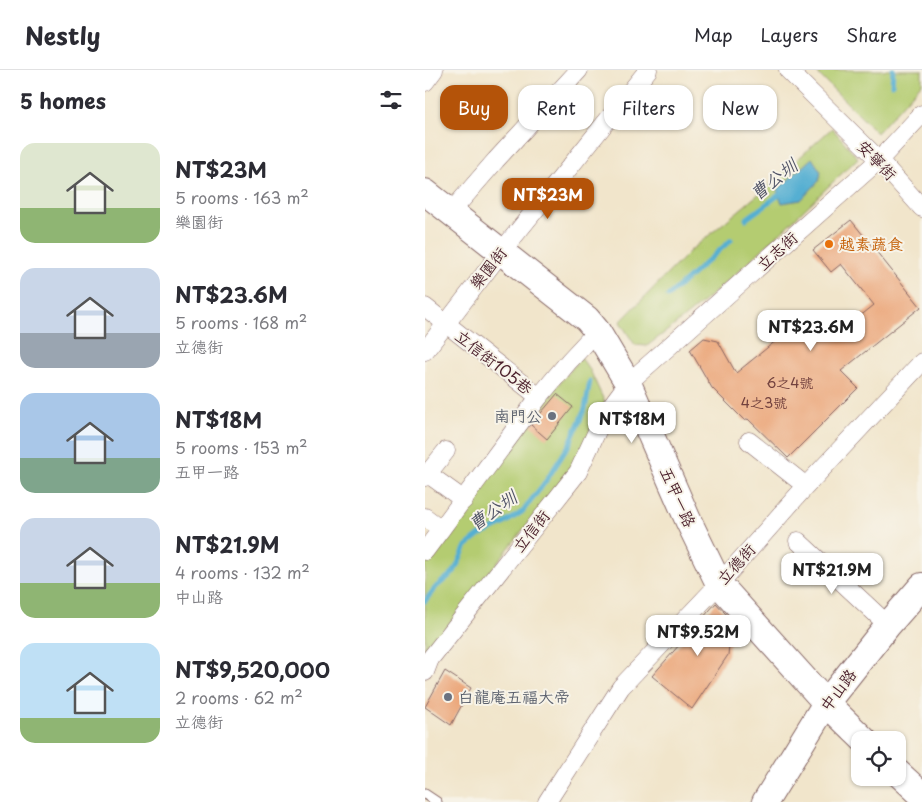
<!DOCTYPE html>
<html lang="en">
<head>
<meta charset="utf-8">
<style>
  :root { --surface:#fff; --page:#f2f2f3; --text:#2b2b33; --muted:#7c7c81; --line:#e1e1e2; --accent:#b45309 }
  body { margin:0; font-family:"Playpen Sans","LXGW WenKai TC",sans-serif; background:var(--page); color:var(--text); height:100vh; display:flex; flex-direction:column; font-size:19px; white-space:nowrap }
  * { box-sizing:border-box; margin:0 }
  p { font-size:16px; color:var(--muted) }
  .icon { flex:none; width:28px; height:28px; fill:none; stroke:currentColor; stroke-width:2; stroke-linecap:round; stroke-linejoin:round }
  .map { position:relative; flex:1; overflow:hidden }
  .sheet { display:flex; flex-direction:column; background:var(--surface); width:425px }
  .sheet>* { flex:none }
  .guide { position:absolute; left:15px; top:15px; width:406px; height:45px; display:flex; gap:10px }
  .fabs { position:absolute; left:426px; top:661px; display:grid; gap:10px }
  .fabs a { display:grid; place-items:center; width:55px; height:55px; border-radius:10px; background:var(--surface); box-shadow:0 1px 4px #0004; font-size:25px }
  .price { position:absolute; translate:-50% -42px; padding:0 11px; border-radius:10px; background:#fff; color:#222; font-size:16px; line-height:32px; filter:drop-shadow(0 1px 2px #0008) }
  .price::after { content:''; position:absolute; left:50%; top:30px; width:15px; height:11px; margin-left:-8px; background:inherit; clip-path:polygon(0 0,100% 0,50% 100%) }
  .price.current { background:var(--accent); color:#fff }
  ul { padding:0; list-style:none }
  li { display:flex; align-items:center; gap:15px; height:125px; padding:0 20px }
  li span { display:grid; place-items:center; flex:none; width:140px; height:100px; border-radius:15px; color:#555 }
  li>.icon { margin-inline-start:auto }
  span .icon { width:60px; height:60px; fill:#fffc; stroke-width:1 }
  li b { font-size:21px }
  h2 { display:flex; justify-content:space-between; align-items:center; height:60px; padding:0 20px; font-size:21px }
  .tag { padding:0 18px; border-radius:15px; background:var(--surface); box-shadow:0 1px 4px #0004; font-size:18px; line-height:45px }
  .tag.current { background:var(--accent); color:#fff }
  header { display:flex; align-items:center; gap:30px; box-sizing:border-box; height:70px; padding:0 25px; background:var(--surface); border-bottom:1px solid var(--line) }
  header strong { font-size:24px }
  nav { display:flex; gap:28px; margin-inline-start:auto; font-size:18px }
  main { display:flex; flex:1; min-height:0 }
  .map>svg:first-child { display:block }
  .green { fill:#b4cc71; stroke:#7f764e }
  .water { fill:#55afd2; stroke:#50677e }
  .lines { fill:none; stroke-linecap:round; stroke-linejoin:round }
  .stream { stroke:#55afd2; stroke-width:5 }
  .building { fill:#eba679 }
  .lane-casing { stroke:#846463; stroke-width:11 }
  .street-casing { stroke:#846463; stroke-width:19 }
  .secondary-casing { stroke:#846463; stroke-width:28 }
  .lane { stroke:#fff; stroke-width:9 }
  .street { stroke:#fff; stroke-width:18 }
  .secondary { stroke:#fff; stroke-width:26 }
  .food-dot { fill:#e8710a; stroke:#f7f3e8; stroke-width:2 }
  .worship-dot { fill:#6b7280; stroke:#f7f3e8; stroke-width:2 }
  .labels { text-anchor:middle; stroke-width:4; stroke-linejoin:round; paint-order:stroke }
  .number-label { font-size:14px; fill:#72413e }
  .street-label { font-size:16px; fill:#4a1f2b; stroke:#f7f3e8 }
  .food-label { font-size:16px; fill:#c56008; stroke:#f7f3e8; text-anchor:start }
  .worship-label { font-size:16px; fill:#5b616d; stroke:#f7f3e8; text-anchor:end }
  .water-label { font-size:18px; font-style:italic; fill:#4e5165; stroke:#f7f3e8 }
</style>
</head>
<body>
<header>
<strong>Nestly</strong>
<nav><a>Map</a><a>Layers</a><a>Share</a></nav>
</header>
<main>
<section class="sheet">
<h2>5 homes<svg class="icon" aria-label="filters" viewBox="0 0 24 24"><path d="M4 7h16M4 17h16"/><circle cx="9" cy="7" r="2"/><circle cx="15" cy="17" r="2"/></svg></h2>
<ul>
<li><span style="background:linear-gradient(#dfe7d0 65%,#8fb573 0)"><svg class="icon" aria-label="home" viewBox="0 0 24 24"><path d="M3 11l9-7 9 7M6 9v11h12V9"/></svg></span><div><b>NT$23M</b><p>5 rooms · 163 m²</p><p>樂園街</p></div></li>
<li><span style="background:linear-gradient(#c9d6e8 65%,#9aa5b1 0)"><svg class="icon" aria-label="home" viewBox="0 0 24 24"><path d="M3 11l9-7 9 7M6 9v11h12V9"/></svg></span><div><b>NT$23.6M</b><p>5 rooms · 168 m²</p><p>立德街</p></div></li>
<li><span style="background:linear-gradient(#a9c7e8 65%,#7fa58c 0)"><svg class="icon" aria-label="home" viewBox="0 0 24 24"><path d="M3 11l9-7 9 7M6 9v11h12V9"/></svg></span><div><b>NT$18M</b><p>5 rooms · 153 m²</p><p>五甲一路</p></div></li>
<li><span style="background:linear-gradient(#c9d6e8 65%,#8fb573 0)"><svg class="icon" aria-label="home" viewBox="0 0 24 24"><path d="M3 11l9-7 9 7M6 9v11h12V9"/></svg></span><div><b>NT$21.9M</b><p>4 rooms · 132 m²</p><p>中山路</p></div></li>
<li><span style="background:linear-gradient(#bfe0f5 75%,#8fb573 0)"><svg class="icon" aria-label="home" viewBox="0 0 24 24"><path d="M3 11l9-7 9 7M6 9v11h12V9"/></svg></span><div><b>NT$9,520,000</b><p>2 rooms · 62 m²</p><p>立德街</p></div></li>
</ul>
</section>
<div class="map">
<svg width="497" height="732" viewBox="0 0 497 732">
  <rect width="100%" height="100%" fill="#f7f3e8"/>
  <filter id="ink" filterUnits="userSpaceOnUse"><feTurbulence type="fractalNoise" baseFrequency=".02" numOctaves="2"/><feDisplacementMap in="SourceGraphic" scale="10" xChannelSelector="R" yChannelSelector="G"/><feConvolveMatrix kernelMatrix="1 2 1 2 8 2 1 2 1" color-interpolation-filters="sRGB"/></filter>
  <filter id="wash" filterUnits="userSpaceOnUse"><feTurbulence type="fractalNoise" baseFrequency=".0096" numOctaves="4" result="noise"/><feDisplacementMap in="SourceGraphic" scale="20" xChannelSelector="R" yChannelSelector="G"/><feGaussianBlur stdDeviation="1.12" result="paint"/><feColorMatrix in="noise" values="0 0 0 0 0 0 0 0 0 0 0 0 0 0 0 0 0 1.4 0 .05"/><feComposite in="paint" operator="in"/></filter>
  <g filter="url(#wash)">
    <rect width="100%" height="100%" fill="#f1e5cb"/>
    <!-- green -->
    <g class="green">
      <polygon points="389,0 497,0 497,13 452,63"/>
      <path d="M407,58L433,88C365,153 298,221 222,276L210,275L195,252L265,181L342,117Z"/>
      <polygon points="156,288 165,300 181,335 154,388 0,585 0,492 104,349"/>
    </g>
    <!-- water -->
    <polygon class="water" points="387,88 396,102 394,111 376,130 357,133 352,120"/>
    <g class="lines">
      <!-- stream -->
      <g class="stream">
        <polyline points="467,15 468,0"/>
        <polyline points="321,149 358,122"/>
        <polyline points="243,226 306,170"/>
        <polyline points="0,531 11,517 29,502 41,476 55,465 77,455 97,442 121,411 144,375 160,339 165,311"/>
      </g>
    </g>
    <g id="blocks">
      <!-- building -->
      <g class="building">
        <polygon points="426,150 496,237 416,301 433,318 363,388 323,349 320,351 287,318 265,280 279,268 293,271 311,303 363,261 362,259 381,245 399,258 408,268 449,235 416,194 406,202 388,180"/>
        <polygon points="132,324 148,337 122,369 106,355"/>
        <polygon points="291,533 315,560 304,575 303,585 267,639 227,606"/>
        <polygon points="20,601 46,618 26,655 0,637"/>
      </g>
    </g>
  </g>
  <g filter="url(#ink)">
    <use href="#blocks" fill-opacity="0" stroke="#846463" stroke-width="1"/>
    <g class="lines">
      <defs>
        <polyline id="lane" points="0,724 12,732"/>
        <g id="street">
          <polyline points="363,0 454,90 497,138"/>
          <polyline points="0,12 9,0"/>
          <polyline points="26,142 71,90 154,0"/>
          <polyline points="0,237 114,327"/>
          <polyline points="0,281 77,181 223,0"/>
          <polyline points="324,371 381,416"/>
          <polyline points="0,405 3,404 39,430"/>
          <polyline points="0,407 21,381"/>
          <polyline points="0,447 16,459"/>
          <polyline points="373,471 463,555"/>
          <polyline points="0,481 114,327 144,291 172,261"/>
          <polyline points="0,602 5,589 153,402 180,344 203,313 454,90 497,44"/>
          <polyline points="122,732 196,617 294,514 381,416 497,292"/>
        </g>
        <g id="secondary">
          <polyline points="0,122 162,249 172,261 203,313 263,450 294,514 401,633 439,670"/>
          <polyline points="472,702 497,725"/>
          <polyline points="340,732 401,633 463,555 497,516"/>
        </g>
      </defs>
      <!-- lane casing -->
      <use href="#lane" class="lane-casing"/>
      <!-- street casing -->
      <use href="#street" class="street-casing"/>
      <!-- secondary casing -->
      <use href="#secondary" class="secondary-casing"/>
      <!-- lane -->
      <use href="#lane" class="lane"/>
      <!-- street -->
      <use href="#street" class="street"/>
      <!-- secondary -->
      <use href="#secondary" class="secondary"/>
    </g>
  </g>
  <!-- markers -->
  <circle class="food-dot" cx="404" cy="174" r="5"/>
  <g class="worship-dot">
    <circle cx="127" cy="346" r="5"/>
    <circle cx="23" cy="627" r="5"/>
  </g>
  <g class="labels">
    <!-- number labels -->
    <g class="number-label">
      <text x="365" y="318">6之4號</text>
      <text x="339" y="338">4之3號</text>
    </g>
    <!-- street labels -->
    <g class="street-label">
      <text transform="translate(452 90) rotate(46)" y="6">安寧街</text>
      <text transform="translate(352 181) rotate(-42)" y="6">立志街</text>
      <text transform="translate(63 198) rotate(-52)" y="6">樂園街</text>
      <text transform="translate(69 292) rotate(38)" y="6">立信街105巷</text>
      <text transform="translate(253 427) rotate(66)" y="6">五甲一路</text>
      <text transform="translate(106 461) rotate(-52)" y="6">立信街</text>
      <text transform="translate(311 494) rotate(-48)" y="6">立德街</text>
      <text transform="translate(413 620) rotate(-53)" y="6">中山路</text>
    </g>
    <!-- food labels -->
    <g class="food-label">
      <text x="414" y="180">越素蔬食</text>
    </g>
    <!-- worship labels -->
    <g class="worship-label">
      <text x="117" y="352">南門公</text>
      <text x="33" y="633" text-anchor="start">白龍庵五福大帝</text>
    </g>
    <!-- water labels -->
    <g class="water-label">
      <text transform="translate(349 110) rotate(-38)" y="6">曹公圳</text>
      <text transform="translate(68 441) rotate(-35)" y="6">曹公圳</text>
    </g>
  </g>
</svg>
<div class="fabs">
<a><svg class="icon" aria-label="locate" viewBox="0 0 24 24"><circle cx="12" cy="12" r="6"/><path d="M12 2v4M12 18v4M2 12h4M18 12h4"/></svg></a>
</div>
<b class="price current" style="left:123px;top:150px">NT$23M</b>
<b class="price" style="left:386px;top:282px">NT$23.6M</b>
<b class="price" style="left:207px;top:374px">NT$18M</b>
<b class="price" style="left:407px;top:525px">NT$21.9M</b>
<b class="price" style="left:273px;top:587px">NT$9.52M</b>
<div class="guide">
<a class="tag current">Buy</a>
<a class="tag">Rent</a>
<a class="tag">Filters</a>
<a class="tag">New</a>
</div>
</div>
</main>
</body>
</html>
